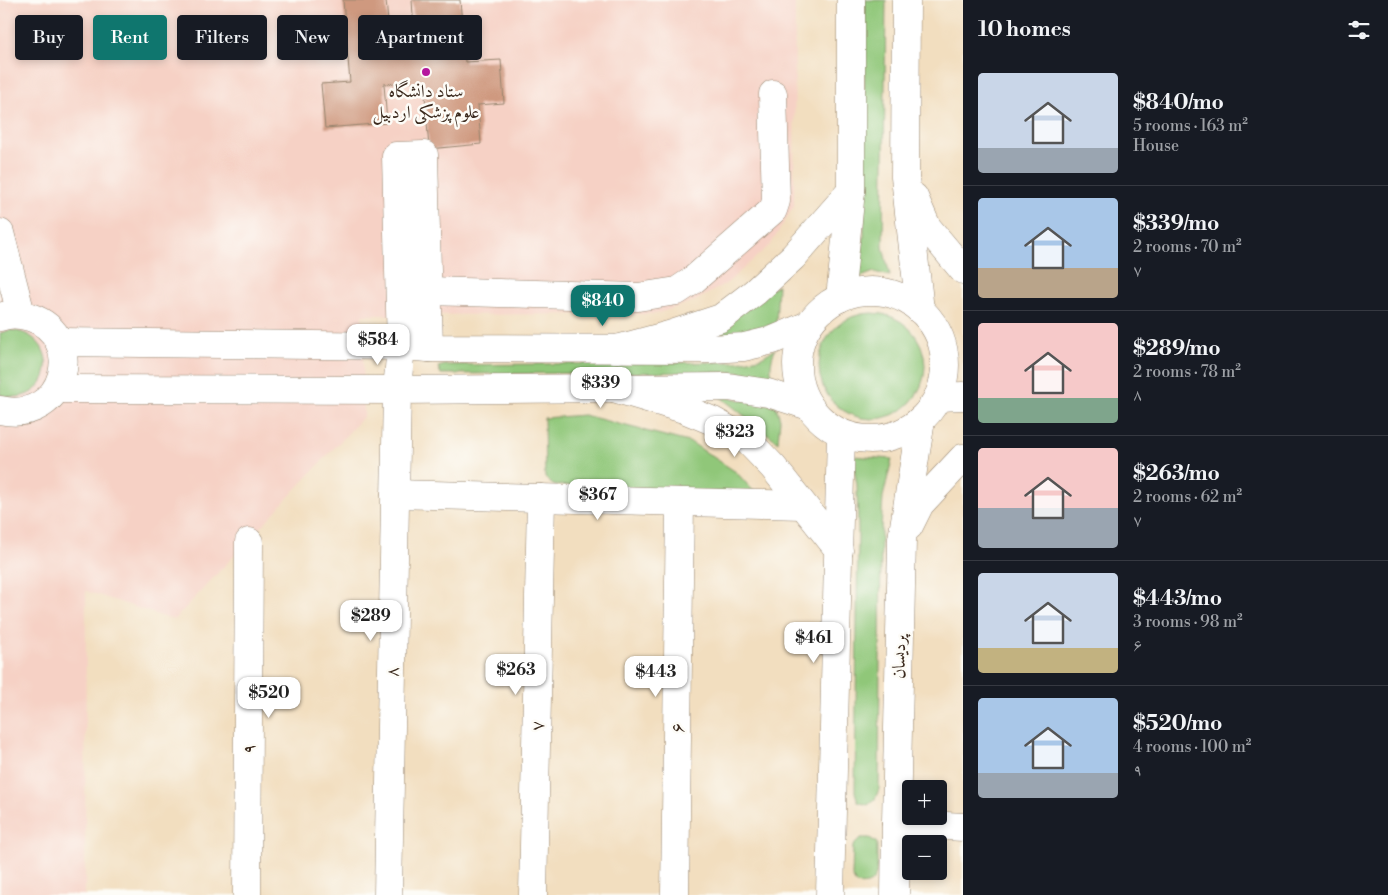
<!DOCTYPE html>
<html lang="en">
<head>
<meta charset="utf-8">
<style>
  :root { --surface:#171b24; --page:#242831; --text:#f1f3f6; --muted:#9ea1a6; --line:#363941; --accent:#0f766e }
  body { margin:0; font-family:"Libre Bodoni",Amiri,serif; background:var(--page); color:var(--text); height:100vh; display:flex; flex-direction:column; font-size:19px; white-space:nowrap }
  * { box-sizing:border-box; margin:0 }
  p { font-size:16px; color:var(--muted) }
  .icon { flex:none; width:28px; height:28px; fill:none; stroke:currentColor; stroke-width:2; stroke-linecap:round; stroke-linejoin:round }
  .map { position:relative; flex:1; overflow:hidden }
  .drawer { display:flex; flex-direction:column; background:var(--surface); width:425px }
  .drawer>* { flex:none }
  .banner { position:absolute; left:15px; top:15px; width:475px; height:45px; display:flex; gap:10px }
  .controls { position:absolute; left:902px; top:780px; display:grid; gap:10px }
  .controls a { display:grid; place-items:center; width:45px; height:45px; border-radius:5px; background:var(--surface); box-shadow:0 2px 8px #0003; font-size:25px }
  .price { position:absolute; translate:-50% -42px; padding:0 11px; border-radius:10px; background:#fff; color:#222; font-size:16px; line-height:32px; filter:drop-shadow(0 1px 2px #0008) }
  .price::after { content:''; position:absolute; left:50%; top:30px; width:15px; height:11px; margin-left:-8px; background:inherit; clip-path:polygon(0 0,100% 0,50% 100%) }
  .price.on { background:var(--accent); color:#fff }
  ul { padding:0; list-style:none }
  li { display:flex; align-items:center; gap:15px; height:125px; padding:0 15px }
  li+li { border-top:1px solid var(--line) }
  li span { display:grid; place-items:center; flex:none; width:140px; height:100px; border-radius:5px; color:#555 }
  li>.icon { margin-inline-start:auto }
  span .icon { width:60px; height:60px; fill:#fffc; stroke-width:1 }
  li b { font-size:21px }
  h2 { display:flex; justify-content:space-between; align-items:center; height:60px; padding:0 15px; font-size:21px }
  .pill { padding:0 18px; border-radius:5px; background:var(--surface); box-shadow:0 2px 8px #0003; font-size:18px; line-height:45px }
  .pill.on { background:var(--accent); color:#fff }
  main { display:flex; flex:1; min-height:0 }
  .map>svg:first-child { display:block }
  .built { fill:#f6d1c5 }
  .green { fill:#90c779; stroke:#66784c }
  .building { fill:#cf997f }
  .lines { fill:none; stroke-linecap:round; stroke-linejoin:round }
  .minor-casing { stroke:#96846e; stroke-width:29 }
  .major-casing { stroke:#96846e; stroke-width:29 }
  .minor { stroke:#fff; stroke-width:28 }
  .major { stroke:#fff; stroke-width:28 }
  .poi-dot { fill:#b5179e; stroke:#fdfcf7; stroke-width:2 }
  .labels { text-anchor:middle; stroke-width:5; stroke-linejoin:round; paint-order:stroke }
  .poi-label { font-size:18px; fill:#3b2a1e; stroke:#fdfcf7 }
  .street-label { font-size:18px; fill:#3b2a1e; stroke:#fdfcf7 }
</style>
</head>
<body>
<main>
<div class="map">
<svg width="963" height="895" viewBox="0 0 963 895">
  <rect width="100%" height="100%" fill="#fdfcf7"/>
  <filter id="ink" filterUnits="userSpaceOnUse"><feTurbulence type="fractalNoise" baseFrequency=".02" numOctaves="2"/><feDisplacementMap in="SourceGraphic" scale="10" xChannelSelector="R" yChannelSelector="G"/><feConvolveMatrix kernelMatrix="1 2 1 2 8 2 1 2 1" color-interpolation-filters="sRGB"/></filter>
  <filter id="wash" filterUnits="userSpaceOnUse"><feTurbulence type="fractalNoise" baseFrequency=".0096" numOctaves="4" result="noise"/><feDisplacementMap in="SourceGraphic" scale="20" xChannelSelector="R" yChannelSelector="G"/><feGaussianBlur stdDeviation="1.12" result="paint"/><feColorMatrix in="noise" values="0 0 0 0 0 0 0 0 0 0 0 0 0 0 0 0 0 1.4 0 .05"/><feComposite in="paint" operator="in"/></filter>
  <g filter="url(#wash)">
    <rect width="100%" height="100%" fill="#f2debf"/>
    <!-- built -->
    <polygon class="built" points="0,0 795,0 794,206 771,244 727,283 695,301 655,314 362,315 364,416 174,620 86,591 85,895 0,895"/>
    <!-- green -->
    <g class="green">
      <polygon points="865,0 886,0 883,247 890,276 874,272 856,279 860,267 864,237"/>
      <polygon points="778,285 776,324 732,333 702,335"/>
      <circle cx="872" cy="366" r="53"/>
      <path d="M10,330C66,335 53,410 0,395V333Z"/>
      <path d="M775,349C769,366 770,371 775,388L761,379L739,372L441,374L438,367L445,365L737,362L760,358Z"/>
      <polygon points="719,396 776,406 780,419 778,442"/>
      <polygon points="584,415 692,443 736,472 757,495 553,485 545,478 544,418"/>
      <polygon points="852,456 892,459 883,497 881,530 879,789 875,799 868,805 858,802 855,792 858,530 857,485"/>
      <path d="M861,838H870L877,843C876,863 883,889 856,884L852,876L853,846Z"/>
    </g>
    <g id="blocks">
      <!-- building -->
      <polygon class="building" points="343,0 386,0 389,33 414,31 412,0 460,0 465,62 501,60 504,103 478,105 481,144 429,149 424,81 384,84 387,123 325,128 321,84 350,82"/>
    </g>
  </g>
  <g filter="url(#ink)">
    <use href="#blocks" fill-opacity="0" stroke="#96846e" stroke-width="1"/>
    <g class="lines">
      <defs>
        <g id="minor">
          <polyline points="0,233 21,314"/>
          <polyline points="428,291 638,297 677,291 692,281 773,210 776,201 773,94"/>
          <path d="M0,317C10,313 20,314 30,317C88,336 66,425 0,410"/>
          <polyline points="59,342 401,346 429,348 710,349 744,347 773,340 808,325"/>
          <polyline points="57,389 397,390 728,387 768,393 809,406"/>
          <polyline points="395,494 802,505"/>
          <polyline points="896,823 963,827"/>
          <polyline points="247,895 249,542"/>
          <polyline points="388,895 397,390 401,346 396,156 424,155 429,348"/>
          <polyline points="533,895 541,498"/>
          <polyline points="675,895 680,502"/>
        </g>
        <g id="major">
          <polyline points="906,0 905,177 920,310"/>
          <polyline points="914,197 927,227 963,270"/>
          <circle cx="871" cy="365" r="74"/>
          <polyline points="840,298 851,191 851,0"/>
          <polyline points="617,349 669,335 721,318 755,292 793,257 851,191"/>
          <polyline points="614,388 684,409 713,421 747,440 773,467 839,550"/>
          <polyline points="938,397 963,396"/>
          <polyline points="909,526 920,504 963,458"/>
          <polyline points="830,895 841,433"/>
          <polyline points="895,895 896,823 902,539 921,420"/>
        </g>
      </defs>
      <!-- minor casing -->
      <use href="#minor" class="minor-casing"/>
      <!-- major casing -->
      <use href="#major" class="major-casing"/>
      <!-- minor -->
      <use href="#minor" class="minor"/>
      <!-- major -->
      <use href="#major" class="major"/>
    </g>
  </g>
  <!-- markers -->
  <circle class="poi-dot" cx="426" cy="72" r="5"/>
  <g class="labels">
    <!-- poi labels -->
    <g class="poi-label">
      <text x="426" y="97">ستاد دانشگاه<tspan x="426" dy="21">علوم پزشکی اردبیل</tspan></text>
    </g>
    <!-- street labels -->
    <g class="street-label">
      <text transform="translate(899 657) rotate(-89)" y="6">پردیسان</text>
      <text transform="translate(392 672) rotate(-89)" y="6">۸</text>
      <text transform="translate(537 726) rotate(-89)" y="6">۷</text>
      <text transform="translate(677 728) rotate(-89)" y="6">۶</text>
      <text transform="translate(248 749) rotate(-90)" y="6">۹</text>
    </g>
  </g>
</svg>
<div class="controls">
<a>+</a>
<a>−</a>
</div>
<b class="price on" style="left:603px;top:327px">$840</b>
<b class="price" style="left:378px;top:366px">$584</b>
<b class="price" style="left:601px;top:409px">$339</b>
<b class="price" style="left:735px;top:458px">$323</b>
<b class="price" style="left:598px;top:521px">$367</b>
<b class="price" style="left:371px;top:642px">$289</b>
<b class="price" style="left:814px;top:664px">$461</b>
<b class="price" style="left:516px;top:696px">$263</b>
<b class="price" style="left:656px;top:698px">$443</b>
<b class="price" style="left:269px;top:719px">$520</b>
<div class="banner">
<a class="pill">Buy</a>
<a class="pill on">Rent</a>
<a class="pill">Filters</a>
<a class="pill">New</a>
<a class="pill">Apartment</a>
</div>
</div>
<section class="drawer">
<h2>10 homes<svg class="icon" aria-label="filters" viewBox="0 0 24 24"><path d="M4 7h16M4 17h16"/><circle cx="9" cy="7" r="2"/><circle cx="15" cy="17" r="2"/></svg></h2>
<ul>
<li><span style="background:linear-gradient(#c9d6e8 75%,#9aa5b1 0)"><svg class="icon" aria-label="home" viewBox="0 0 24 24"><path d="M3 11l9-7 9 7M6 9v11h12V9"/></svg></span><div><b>$840/mo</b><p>5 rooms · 163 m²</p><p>House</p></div></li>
<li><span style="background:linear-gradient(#a9c7e8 70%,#b9a48a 0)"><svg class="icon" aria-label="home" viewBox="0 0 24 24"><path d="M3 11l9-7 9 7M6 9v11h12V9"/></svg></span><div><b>$339/mo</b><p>2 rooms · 70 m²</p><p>۷</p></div></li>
<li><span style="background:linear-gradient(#f6c9c9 75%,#7fa58c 0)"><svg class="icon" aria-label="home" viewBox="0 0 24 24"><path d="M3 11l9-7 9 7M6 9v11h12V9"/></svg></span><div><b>$289/mo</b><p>2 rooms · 78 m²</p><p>۸</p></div></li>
<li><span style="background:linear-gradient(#f6c9c9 60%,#9aa5b1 0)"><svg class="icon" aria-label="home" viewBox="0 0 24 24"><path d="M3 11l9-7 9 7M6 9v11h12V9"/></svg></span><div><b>$263/mo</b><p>2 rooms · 62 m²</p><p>۷</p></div></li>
<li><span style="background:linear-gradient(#c9d6e8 75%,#c2b280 0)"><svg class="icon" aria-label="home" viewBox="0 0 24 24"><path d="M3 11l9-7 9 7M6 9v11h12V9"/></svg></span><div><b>$443/mo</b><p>3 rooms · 98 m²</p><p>۶</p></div></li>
<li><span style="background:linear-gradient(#a9c7e8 75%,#9aa5b1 0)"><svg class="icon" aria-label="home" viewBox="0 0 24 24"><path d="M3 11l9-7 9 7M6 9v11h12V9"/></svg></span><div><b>$520/mo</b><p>4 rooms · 100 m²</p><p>۹</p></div></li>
</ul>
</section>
</main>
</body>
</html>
